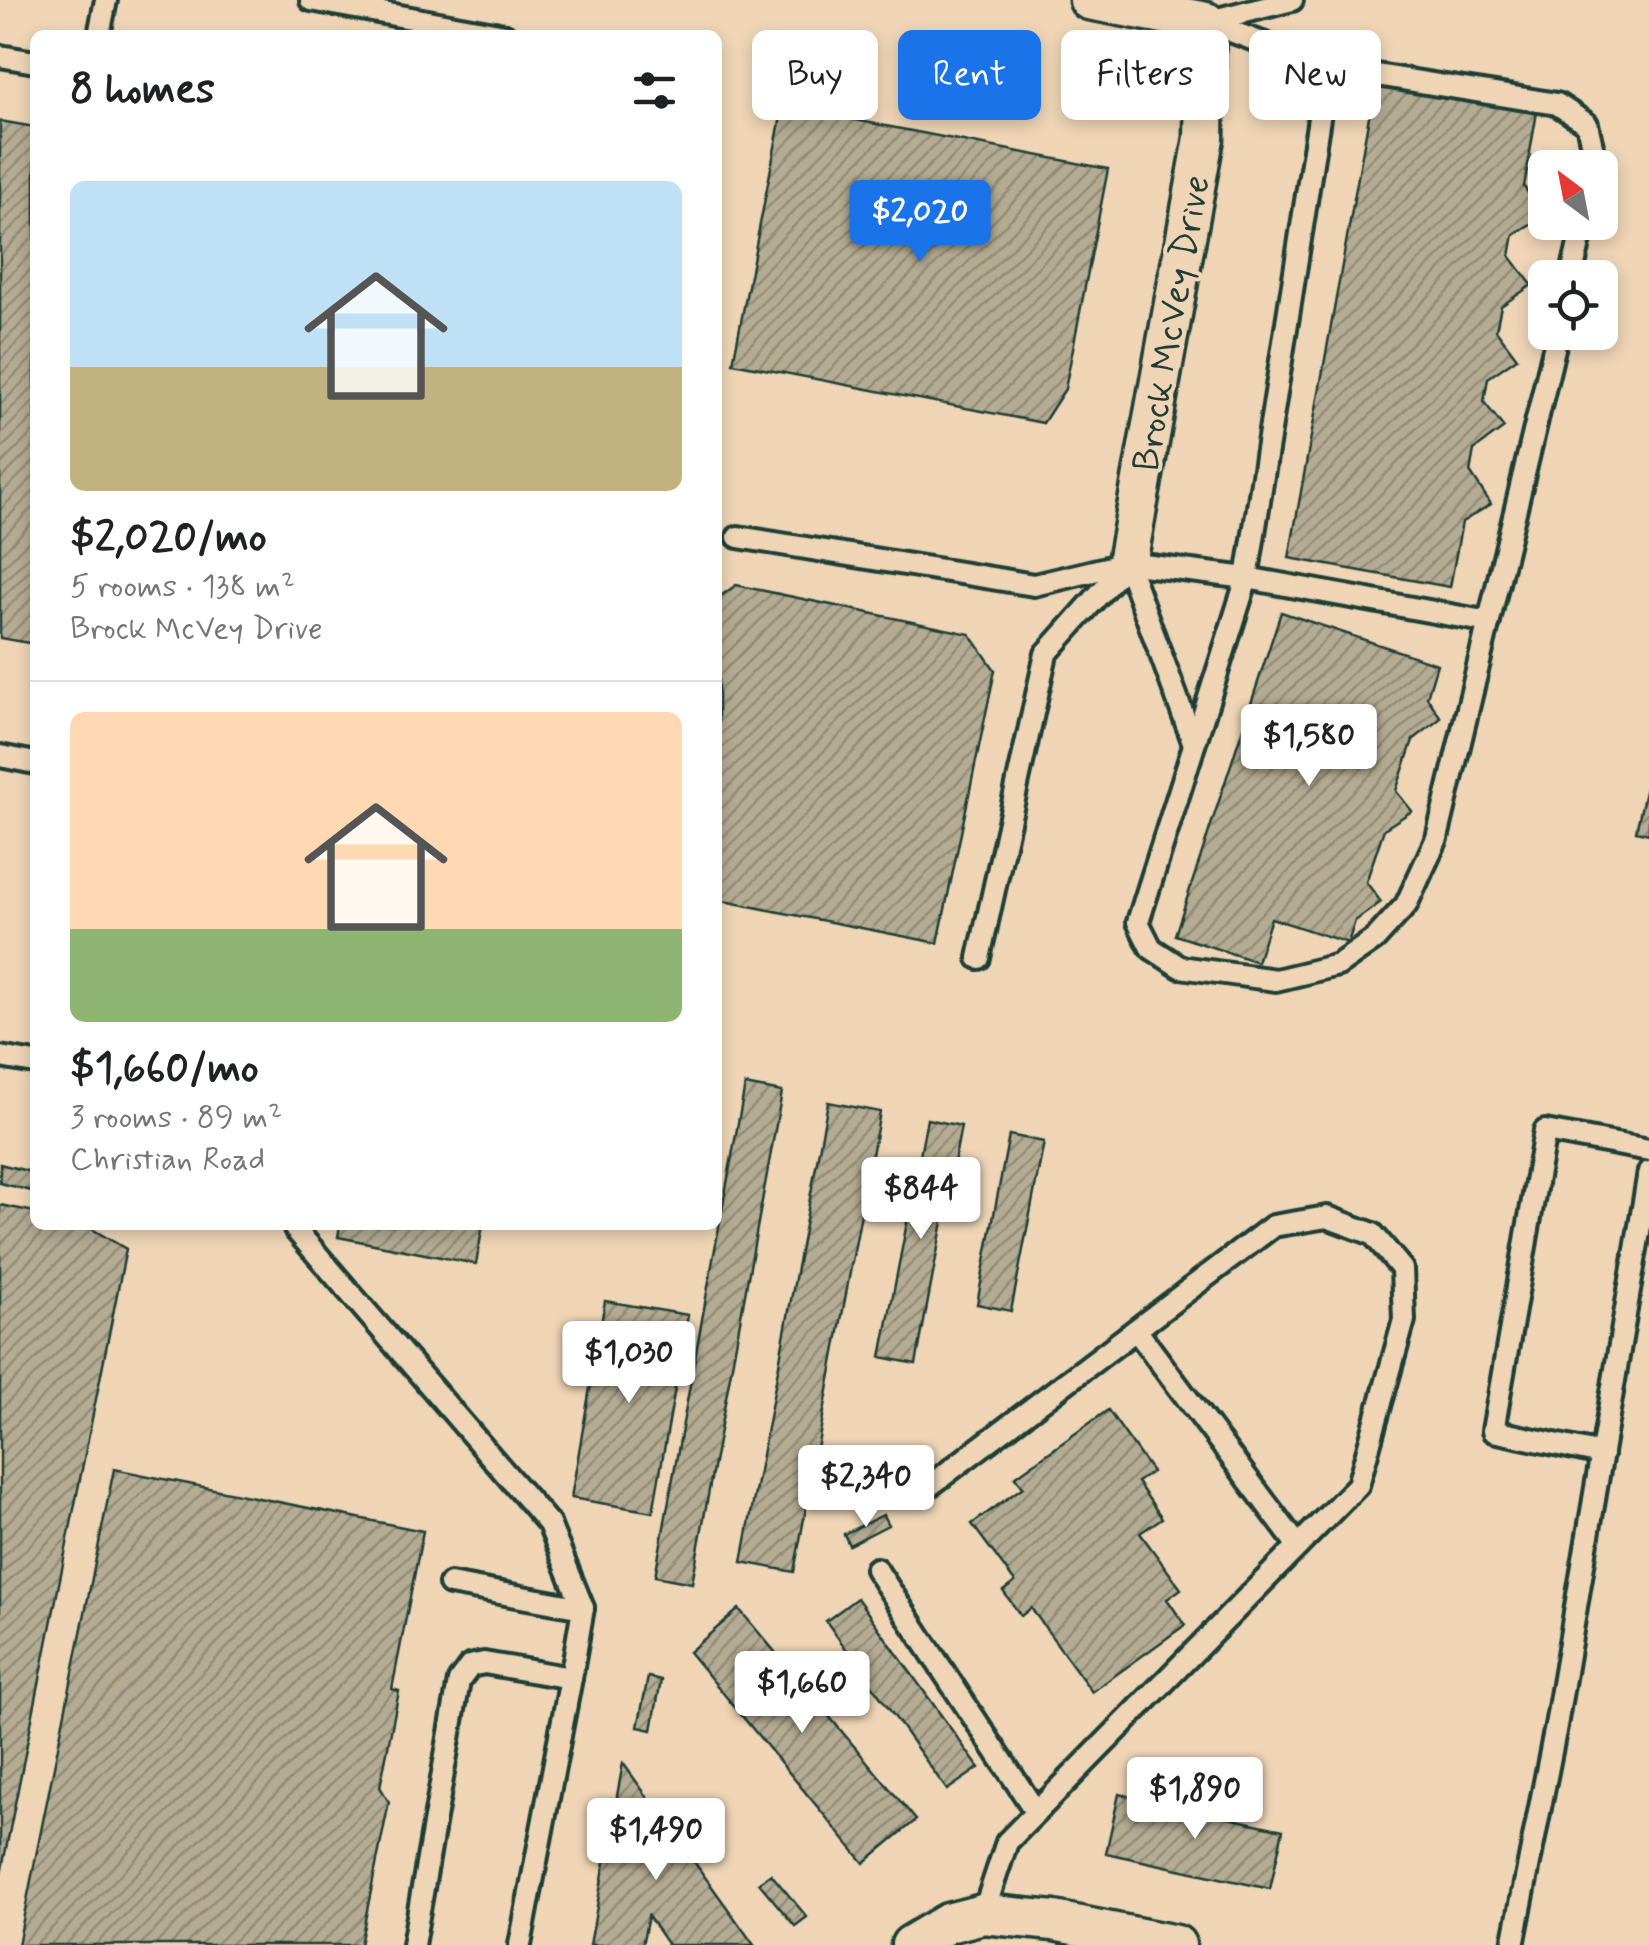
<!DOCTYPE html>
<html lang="en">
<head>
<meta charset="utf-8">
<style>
  :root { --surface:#fff; --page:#f2f2f2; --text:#202124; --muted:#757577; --line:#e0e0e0; --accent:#1a73e8 }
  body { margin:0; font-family:Mynerve,sans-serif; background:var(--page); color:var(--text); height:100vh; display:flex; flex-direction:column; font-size:38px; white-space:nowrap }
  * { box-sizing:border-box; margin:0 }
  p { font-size:32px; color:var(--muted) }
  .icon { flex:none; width:55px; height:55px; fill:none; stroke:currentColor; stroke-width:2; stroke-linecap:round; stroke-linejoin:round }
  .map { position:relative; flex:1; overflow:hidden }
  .drawer { position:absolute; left:30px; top:30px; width:692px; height:1200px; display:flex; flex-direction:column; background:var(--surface); border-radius:15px; box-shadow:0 5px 15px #0003 }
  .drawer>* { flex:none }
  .banner { position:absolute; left:752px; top:30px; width:745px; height:90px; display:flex; gap:20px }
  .needle { width:65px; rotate:328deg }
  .controls { position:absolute; left:1528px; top:150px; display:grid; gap:20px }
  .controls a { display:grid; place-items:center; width:90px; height:90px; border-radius:15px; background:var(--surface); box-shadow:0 5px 15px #0003; font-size:50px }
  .price { position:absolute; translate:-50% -85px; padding:0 22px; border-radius:10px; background:#fff; color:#222; font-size:32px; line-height:65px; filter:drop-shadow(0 2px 5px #0008) }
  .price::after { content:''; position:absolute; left:50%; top:60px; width:30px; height:22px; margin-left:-15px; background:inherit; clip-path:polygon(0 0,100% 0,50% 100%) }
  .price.active { background:var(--accent); color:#fff }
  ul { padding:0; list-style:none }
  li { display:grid; align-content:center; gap:20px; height:530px; padding:0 40px }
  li+li { border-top:2px solid var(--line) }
  li span { display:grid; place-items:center; height:310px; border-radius:15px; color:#555 }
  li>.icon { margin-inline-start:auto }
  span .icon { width:180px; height:180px; fill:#fffc; stroke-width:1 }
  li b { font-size:42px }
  h2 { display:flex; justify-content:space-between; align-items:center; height:120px; padding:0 40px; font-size:42px }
  .chip { padding:0 35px; border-radius:15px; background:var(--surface); box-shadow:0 5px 15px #0003; font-size:35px; line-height:90px }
  .chip.active { background:var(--accent); color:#fff }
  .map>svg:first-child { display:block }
  .building { fill:url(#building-hatch); stroke:#1f3d34; stroke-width:2.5 }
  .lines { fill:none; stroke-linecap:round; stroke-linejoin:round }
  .lane-casing { stroke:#1f3d34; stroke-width:28 }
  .street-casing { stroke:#1f3d34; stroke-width:45 }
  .lane { stroke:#efd5b6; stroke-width:20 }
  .street { stroke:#efd5b6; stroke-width:38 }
  .labels { text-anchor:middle; stroke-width:8; stroke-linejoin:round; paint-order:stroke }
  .street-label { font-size:38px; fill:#1f3d34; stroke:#efd5b6 }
</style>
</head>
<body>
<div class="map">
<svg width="1649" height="1945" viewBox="0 0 1649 1945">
  <defs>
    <pattern id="building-hatch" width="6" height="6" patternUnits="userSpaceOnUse" patternTransform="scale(2.5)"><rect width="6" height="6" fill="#b4ab92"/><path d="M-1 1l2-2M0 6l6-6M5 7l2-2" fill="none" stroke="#928c78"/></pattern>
  </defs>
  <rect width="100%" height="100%" fill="#efd5b6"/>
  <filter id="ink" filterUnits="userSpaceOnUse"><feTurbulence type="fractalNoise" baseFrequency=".01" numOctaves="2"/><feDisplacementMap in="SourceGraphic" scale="20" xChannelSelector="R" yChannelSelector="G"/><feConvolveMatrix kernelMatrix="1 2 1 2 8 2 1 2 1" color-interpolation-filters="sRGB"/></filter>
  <g filter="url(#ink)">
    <!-- building -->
    <g class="building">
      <polygon points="1375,83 1537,112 1524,187 1544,216 1514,234 1510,256 1532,285 1501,306 1496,330 1517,358 1488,378 1484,402 1504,428 1474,450 1470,472 1491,504 1462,522 1450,587 1289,558"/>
      <polygon points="783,106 1108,169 1065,389 1043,423 733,363"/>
      <polygon points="0,121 35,127 35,644 0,638"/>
      <polygon points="736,585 970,634 995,670 938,943 718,900 718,598"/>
      <polygon points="1281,612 1437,664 1427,697 1441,718 1413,740 1396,791 1412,811 1384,829 1366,882 1381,902 1355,921 1348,943 1271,918 1257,962 1175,935"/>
      <polygon points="1649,774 1649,834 1636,831"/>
      <polygon points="745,1085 782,1092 692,1583 655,1576"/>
      <polygon points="828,1102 880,1112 794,1572 742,1562"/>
      <polygon points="927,1119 961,1126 916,1364 881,1357"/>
      <polygon points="1009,1135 1044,1142 1011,1311 977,1304"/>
      <polygon points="0,1164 35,1173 35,1192 0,1183"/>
      <polygon points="0,1205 35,1212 35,1225 85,1225 126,1249 0,1879"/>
      <polygon points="340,1225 483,1225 476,1264 338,1237"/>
      <polygon points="605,1301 688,1315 653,1512 571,1498"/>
      <polygon points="1108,1410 1152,1472 1137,1482 1162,1518 1140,1533 1181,1589 1167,1599 1185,1625 1092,1692 1031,1608 1021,1616 1003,1591 1015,1582 972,1524 1023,1487 1015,1477"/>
      <polygon points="114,1469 423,1531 392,1689 399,1691 380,1787 389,1802 360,1945 18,1945"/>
      <polygon points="883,1515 888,1525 849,1545 844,1534"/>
      <polygon points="857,1598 979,1768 947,1790 826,1621"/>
      <polygon points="739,1609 916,1820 864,1863 689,1652"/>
      <polygon points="648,1677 661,1680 652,1730 638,1727"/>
      <polygon points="623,1763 754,1945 668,1945 648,1916 642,1945 590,1945"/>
      <polygon points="1119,1794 1283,1830 1270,1889 1106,1853"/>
      <polygon points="771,1874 807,1917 795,1926 759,1883"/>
    </g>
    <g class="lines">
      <defs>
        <g id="lane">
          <polyline points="311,0 505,35"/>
          <polyline points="1206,22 1327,67 1557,104 1587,124 1597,168"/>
          <polyline points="1206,22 1292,0"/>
          <polyline points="99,35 106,0"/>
          <polyline points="0,56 35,62"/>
          <polyline points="1327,67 1247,578 1138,922 1151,948 1180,967 1276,980 1338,965 1375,939 1406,905 1437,838 1558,332"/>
          <polyline points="1571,278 1584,222"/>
          <polyline points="738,537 1034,585 1127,563 1247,578 1489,622"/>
          <polyline points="1127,563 1194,744"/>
          <polyline points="0,756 35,763"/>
          <polyline points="979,958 1046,654 1127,563"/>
          <polyline points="0,1057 35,1063"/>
          <polyline points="296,1225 295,1229 549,1524 583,1608"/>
          <polyline points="1136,1330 1298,1546"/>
          <polyline points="1602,1454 1493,1431 1545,1131 1649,1150"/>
          <polyline points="928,1487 1273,1226 1327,1217 1373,1234 1402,1269 1404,1320 1358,1485 1007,1842 983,1914"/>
          <polyline points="876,1569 1036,1812"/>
          <polyline points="450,1584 583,1608 571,1678"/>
          <polyline points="413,1945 459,1681 470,1666 484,1663 571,1678 520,1945"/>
          <polyline points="1513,1945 1556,1726 1649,1172"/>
        </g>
        <g id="street">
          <polyline points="1089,0 1206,22 1204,138 1127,563"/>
          <polyline points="911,1945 948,1923 983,1914 1054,1921 1176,1945"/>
        </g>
      </defs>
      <!-- lane casing -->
      <use href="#lane" class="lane-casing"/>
      <!-- street casing -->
      <use href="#street" class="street-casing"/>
      <!-- lane -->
      <use href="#lane" class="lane"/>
      <!-- street -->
      <use href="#street" class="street"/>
    </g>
  </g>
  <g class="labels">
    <!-- street labels -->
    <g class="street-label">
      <text transform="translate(1170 323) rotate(-80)" y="13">Brock McVey Drive</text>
    </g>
  </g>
</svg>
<div class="controls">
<a><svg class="needle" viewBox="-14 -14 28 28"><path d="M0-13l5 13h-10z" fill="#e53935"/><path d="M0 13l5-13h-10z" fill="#757577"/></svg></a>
<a><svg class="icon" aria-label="locate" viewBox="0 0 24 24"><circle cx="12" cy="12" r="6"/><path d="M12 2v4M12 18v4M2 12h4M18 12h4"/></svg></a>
</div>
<b class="price active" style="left:920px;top:265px">$2,020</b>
<b class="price" style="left:1309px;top:789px">$1,580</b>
<b class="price" style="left:921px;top:1242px">$844</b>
<b class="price" style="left:629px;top:1406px">$1,030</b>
<b class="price" style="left:866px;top:1530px">$2,340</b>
<b class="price" style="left:802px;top:1736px">$1,660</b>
<b class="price" style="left:1195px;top:1842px">$1,890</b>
<b class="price" style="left:656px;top:1883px">$1,490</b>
<div class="banner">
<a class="chip">Buy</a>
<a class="chip active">Rent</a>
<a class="chip">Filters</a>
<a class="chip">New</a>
</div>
<section class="drawer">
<h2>8 homes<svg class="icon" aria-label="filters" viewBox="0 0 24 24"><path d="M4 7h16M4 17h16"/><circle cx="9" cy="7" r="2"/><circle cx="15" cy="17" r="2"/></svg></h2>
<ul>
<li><span style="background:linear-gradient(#bfe0f5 60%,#c2b280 0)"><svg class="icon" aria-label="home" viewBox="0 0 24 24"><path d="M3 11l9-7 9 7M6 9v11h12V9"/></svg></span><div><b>$2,020/mo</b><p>5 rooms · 138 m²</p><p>Brock McVey Drive</p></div></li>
<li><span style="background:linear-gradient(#ffd9b3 70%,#8fb573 0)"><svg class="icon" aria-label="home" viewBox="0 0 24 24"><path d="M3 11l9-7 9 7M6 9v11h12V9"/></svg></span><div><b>$1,660/mo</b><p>3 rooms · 89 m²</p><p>Christian Road</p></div></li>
</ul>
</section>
</div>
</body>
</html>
